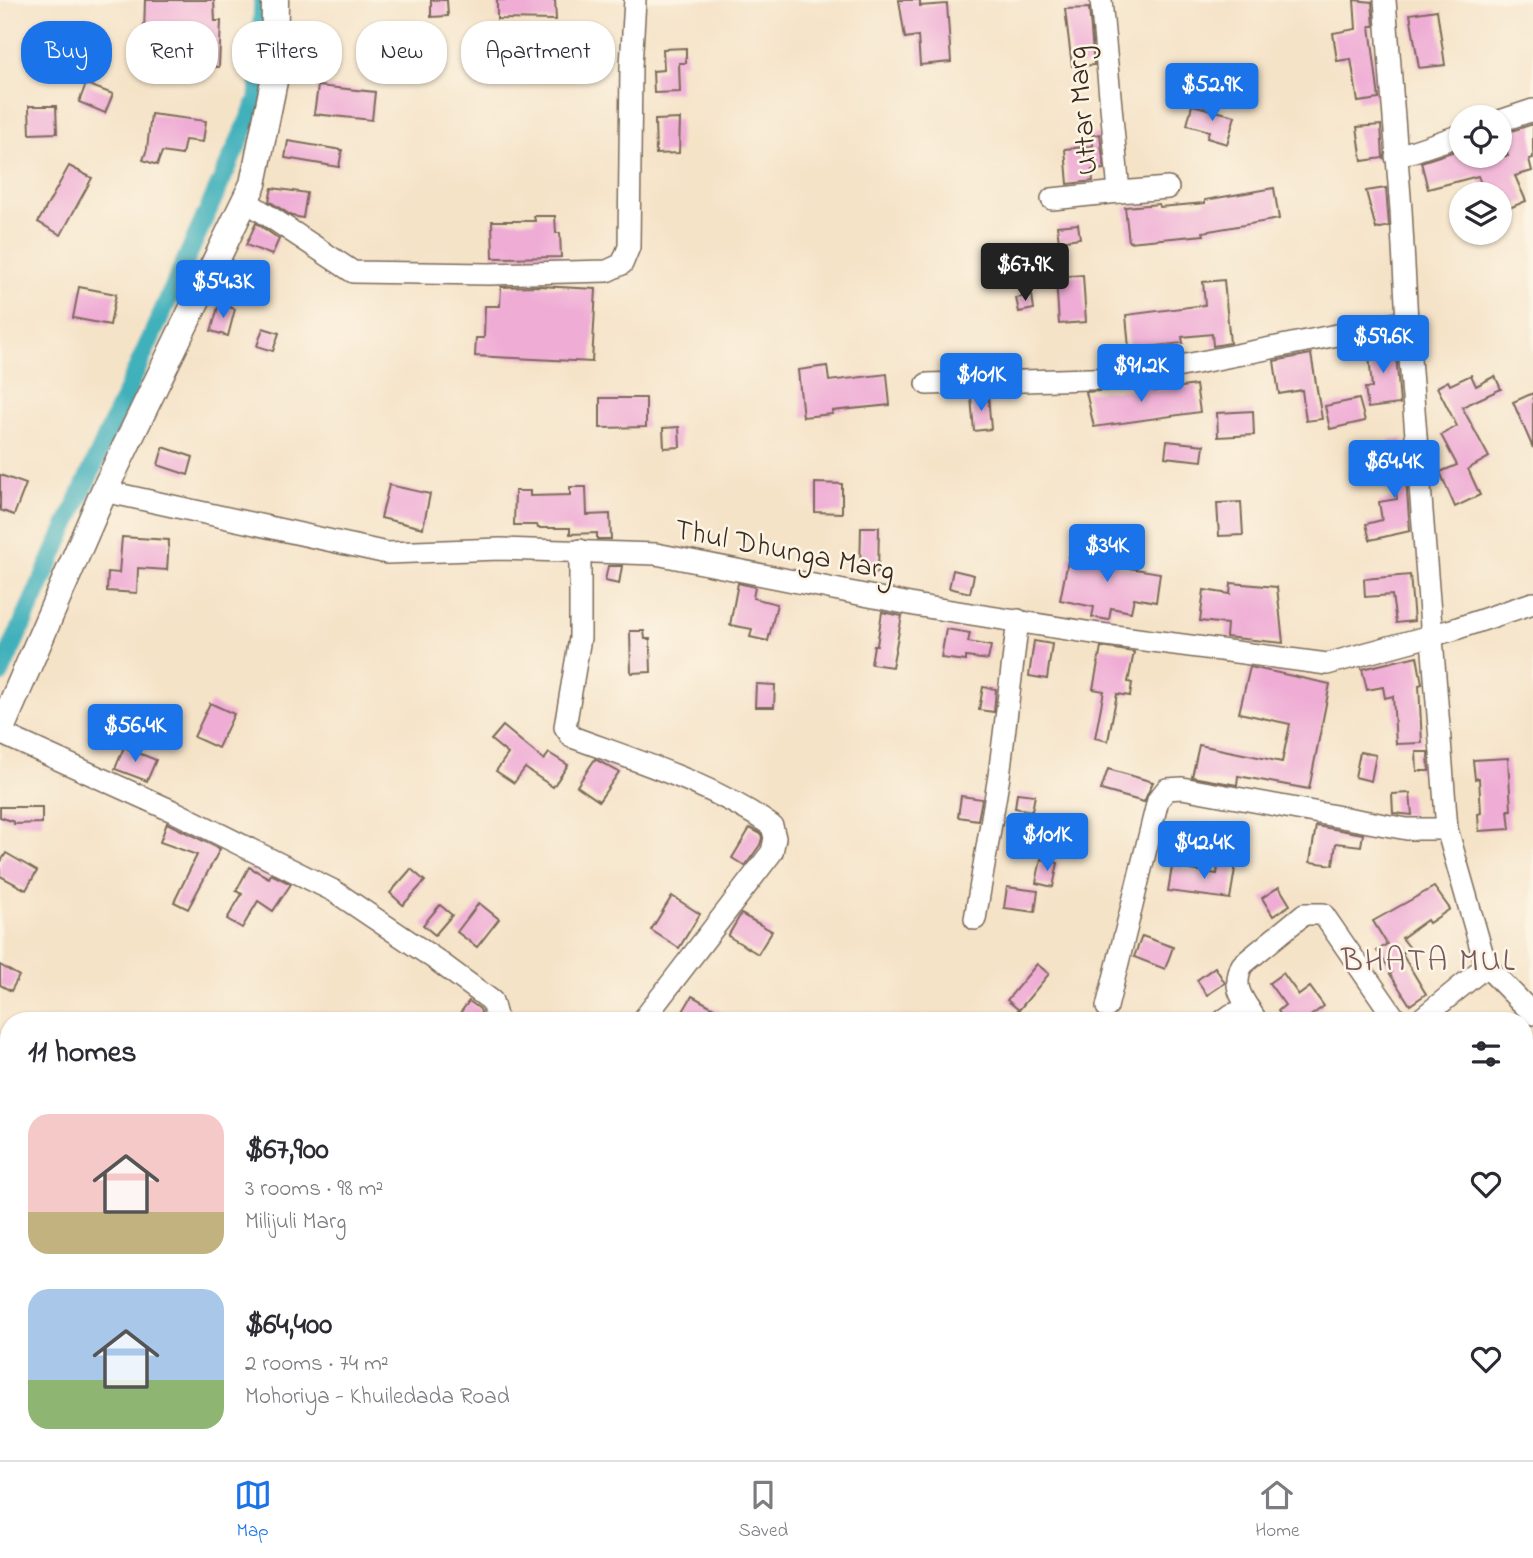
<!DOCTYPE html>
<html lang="en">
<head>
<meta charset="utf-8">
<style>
  :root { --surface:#fff; --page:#f7f7f7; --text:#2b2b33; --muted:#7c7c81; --line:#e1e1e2; --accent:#1a73e8 }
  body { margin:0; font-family:"Indie Flower",sans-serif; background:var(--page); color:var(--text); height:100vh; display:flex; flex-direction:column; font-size:26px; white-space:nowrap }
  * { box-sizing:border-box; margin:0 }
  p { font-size:23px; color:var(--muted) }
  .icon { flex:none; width:38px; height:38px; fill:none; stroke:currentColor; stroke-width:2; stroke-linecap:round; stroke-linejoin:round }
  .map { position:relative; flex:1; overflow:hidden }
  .panel { position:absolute; left:0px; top:1012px; width:1533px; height:450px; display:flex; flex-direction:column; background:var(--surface); border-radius:28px 28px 0 0; box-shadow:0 2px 5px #0004 }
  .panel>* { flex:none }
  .guide { position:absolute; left:21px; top:21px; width:700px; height:63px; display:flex; gap:14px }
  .fabs { position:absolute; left:1449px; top:105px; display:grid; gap:14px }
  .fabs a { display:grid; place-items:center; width:63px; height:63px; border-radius:50%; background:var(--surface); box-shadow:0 2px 5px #0004; font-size:35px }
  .price { position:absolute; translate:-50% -60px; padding:0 16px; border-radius:7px; background:var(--accent); color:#fff; font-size:23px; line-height:46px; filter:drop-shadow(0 2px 4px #0008) }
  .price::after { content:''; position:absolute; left:50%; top:42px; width:21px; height:16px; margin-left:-10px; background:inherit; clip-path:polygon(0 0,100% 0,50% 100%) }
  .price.active { background:#222; color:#fff }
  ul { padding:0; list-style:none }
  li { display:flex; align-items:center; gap:21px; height:175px; padding:0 28px }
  li span { display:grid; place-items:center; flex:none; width:196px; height:140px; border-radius:21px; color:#555 }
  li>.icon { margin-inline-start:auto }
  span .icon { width:84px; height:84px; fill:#fffc; stroke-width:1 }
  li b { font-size:30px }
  h2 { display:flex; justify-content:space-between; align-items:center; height:84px; padding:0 28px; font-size:30px }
  .pill { padding:0 24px; border-radius:28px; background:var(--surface); box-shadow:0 2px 5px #0004; font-size:24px; line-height:63px }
  .pill.active { background:var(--accent); color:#fff }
  .dock { display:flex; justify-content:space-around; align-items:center; height:98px; border-top:2px solid var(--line); background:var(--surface); font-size:19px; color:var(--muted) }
  .dock a { display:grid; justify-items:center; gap:4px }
  .dock .active { color:var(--accent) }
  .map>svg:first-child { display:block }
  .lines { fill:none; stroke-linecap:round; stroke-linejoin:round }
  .canal { stroke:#40b0bb; stroke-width:19 }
  .building { fill:#efacd5 }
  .minor-casing { stroke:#7c6b5a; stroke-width:24 }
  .tertiary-casing { stroke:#7c6b5a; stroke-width:29 }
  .minor { stroke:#fff; stroke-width:21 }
  .tertiary { stroke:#fff; stroke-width:26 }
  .labels { text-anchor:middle; stroke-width:5; stroke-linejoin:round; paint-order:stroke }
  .street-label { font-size:30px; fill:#3b2a1e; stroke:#fcf5e5 }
  .neighbourhood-label { font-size:32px; letter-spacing:2px; fill:#7a585e; stroke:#fcf5e5 }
</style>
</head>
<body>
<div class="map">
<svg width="1533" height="1460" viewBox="0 0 1533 1460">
  <rect width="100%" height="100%" fill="#fcf5e5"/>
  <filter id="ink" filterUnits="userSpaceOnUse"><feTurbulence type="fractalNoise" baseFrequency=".0143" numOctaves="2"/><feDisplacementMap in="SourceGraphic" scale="14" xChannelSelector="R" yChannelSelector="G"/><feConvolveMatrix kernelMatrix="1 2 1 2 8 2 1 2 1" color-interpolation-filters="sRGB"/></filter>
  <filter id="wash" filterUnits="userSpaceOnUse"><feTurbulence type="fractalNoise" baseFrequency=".00686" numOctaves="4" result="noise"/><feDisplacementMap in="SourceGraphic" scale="28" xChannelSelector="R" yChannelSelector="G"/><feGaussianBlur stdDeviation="1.57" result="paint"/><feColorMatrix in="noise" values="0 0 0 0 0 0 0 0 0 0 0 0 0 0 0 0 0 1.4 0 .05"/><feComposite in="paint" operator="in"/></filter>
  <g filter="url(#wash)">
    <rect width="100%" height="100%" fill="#f5e3c8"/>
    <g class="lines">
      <!-- canal -->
      <polyline class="canal" points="0,674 258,99 263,3"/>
    </g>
    <g id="blocks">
      <!-- building -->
      <g class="building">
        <polygon points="145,0 214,0 215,21 221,21 219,67 185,65 186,34 144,34"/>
        <polygon points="431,0 447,0 448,16 431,17"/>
        <polygon points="497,0 555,0 556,20 497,19"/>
        <polygon points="899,0 920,0 920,6 947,4 951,62 920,65 918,36 905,38"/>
        <polygon points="1354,0 1372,2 1374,26 1370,26 1379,99 1358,102 1351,59 1337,61 1333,33 1356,29"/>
        <polygon points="1089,8 1094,65 1072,66 1065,9"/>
        <polygon points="1437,10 1445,65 1419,68 1410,14"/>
        <polygon points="686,48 686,63 679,63 680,92 654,93 653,71 664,70 663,49"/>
        <polygon points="1181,83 1198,84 1198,98 1181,97"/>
        <polygon points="86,84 113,94 105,113 79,102"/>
        <polygon points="318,86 375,92 372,120 314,114"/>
        <polygon points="1192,105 1235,116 1227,144 1207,138 1209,131 1187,125"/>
        <polygon points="29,106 56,106 57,133 30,134"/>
        <polygon points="151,114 206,121 203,142 185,140 182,155 162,152 157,165 143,160 147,149"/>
        <polygon points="680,119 679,153 656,154 655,120"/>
        <polygon points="1533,124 1533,158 1529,159 1532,171 1515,176 1526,201 1500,212 1500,194 1485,194 1478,176 1428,189 1421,162 1461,149 1461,156 1508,156 1502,134"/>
        <polygon points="1381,125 1383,158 1362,161 1357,127"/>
        <polygon points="1100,134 1104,169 1092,170 1093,181 1068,184 1065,149 1093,146 1092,135"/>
        <polygon points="288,141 342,150 339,167 285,158"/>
        <polygon points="69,166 92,178 61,235 38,222"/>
        <polygon points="272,188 307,193 303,218 292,216 269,201"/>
        <polygon points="1274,188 1279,219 1203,232 1204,235 1129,242 1125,207 1159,204 1160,207 1205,203 1205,200"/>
        <polygon points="1386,188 1389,226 1376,229 1366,191"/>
        <polygon points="534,216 555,216 556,233 560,233 561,257 493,258 492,221 535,221"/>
        <polygon points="256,223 279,239 272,255 246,245"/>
        <polygon points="1078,224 1080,238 1059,241 1057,226"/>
        <polygon points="1083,275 1086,322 1059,324 1056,277"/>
        <polygon points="1224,280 1230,343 1213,346 1212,334 1182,337 1183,343 1149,347 1150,357 1130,359 1126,315 1205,305 1203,282"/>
        <polygon points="539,286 596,289 592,362 475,356 476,338 484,338 485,306 500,306 501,287"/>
        <polygon points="79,287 116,294 110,325 73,318"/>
        <polygon points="1032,295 1034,309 1019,312 1016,298"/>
        <polygon points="219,304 235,309 228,336 211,331"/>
        <polygon points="263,328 279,333 273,351 257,346"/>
        <polygon points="1395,340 1400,404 1368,408 1365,388 1372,388 1368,343"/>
        <polygon points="1311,354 1322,419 1306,421 1302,390 1279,394 1274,361"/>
        <polygon points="827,366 829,381 887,374 890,405 832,411 832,414 803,417 798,370"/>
        <polygon points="1471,375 1476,386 1495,376 1501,389 1462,407 1489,457 1468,469 1480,495 1455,507 1440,472 1457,465 1441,435 1457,426 1437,387 1448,381 1450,385"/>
        <polygon points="1196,385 1200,412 1094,427 1086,392 1155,387 1155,391"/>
        <polygon points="1533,393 1533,448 1513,402"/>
        <polygon points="988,395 991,429 974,431 971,397"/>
        <polygon points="600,398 646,398 646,427 600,428"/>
        <polygon points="1359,399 1365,421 1330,429 1325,406"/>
        <polygon points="1253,411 1254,435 1218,437 1217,413"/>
        <polygon points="679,427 680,447 664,448 663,428"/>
        <polygon points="1390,439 1403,439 1410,531 1370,540 1366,524 1382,520 1379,502 1397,499"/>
        <polygon points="1167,441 1204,445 1202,461 1165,457"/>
        <polygon points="163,447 193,457 188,475 158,465"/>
        <polygon points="0,475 26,484 14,515 0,510"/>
        <polygon points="815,483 842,484 842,513 815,512"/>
        <polygon points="389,485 430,494 423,528 381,518"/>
        <polygon points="570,487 586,487 587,515 610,514 611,539 597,539 597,533 570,534 570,528 538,528 537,525 514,525 515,491 530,491 530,496 570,495"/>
        <polygon points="1241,502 1243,535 1219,536 1217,503"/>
        <polygon points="861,527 879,527 878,573 860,573"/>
        <polygon points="122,537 169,540 167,570 138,568 137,593 107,591 108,572 119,573"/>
        <polygon points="1099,549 1120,552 1117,566 1160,573 1156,602 1134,598 1131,612 1111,608 1109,620 1092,617 1094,607 1060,600 1069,556 1097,561"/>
        <polygon points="608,566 622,566 619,584 605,581"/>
        <polygon points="953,570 974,575 970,593 949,588"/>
        <polygon points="1410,575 1414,621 1396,623 1392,595 1365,597 1364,579"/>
        <polygon points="738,583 755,587 753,598 777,604 768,641 750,637 752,629 730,625"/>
        <polygon points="1231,583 1277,587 1283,643 1226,637 1227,624 1200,621 1204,590 1230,594"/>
        <polygon points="882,612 902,616 892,667 871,664 874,645 877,645"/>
        <polygon points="946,629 970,633 968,642 991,646 988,660 966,657 966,661 941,658"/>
        <polygon points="630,631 644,631 645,639 650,639 651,672 631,673"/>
        <polygon points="1034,641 1052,644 1047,679 1029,676"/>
        <polygon points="1101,647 1134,652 1128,682 1132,683 1130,696 1117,694 1108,741 1095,738 1104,691 1093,689"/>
        <polygon points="1417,656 1422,684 1419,685 1422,743 1396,744 1393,696 1385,698 1383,687 1367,690 1362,669"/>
        <polygon points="1250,667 1330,684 1309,789 1238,776 1237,785 1192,777 1199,745 1282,762 1290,724 1239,713"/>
        <polygon points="756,684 775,685 774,707 755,707"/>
        <polygon points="983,687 996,689 994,712 979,710"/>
        <polygon points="210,703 234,714 218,748 194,737"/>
        <polygon points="503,726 544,760 549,753 568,765 553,787 525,768 514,783 496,771 508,754 491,740"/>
        <polygon points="124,747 156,760 147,781 115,769"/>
        <polygon points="1360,752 1376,755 1371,781 1355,777"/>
        <polygon points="1416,752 1428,752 1429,771 1417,771"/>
        <polygon points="1508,758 1511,810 1508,810 1510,829 1479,831 1478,814 1481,813 1479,778 1475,779 1473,760"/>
        <polygon points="595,759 619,772 599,801 577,786"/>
        <polygon points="1108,769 1153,782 1144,802 1101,790"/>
        <polygon points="1017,793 1035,795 1032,811 1015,808"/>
        <polygon points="1410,793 1412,815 1393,813 1392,794"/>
        <polygon points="961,796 982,799 978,820 958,817"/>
        <polygon points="0,807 42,807 42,823 14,824 14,822 0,817"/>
        <polygon points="167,823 220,849 188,909 174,902 197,855 160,842"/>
        <polygon points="1316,826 1363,834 1361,846 1336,843 1333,865 1310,862"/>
        <polygon points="750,828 761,834 762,838 760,845 745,866 732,858"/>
        <polygon points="6,853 37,871 26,890 0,876 0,863"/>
        <polygon points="1041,859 1058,863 1053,887 1036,883"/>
        <polygon points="1219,860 1236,863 1230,899 1168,891 1172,867 1217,874"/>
        <polygon points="249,867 269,878 271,874 291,884 273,911 258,901 242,928 227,919 242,894 236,891"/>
        <polygon points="411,869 425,881 403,905 390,893"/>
        <polygon points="1007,887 1038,891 1035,912 1004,908"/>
        <polygon points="1279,887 1290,905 1273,916 1262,898"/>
        <polygon points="1434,887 1450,909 1429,923 1427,920 1402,938 1410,948 1402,954 1426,994 1410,1005 1390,974 1392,972 1377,951 1387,944 1373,921"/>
        <polygon points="672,896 700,914 679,948 651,930"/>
        <polygon points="479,903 499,919 477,947 457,932"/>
        <polygon points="440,905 452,915 435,935 423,925"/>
        <polygon points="741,914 772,931 758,954 728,936"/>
        <polygon points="1142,936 1173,947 1165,969 1134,957"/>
        <polygon points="1037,964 1049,974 1019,1010 1007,1000"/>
        <polygon points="0,965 19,976 11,991 0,985"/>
        <polygon points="1215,967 1225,983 1207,995 1197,980"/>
        <polygon points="1283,973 1299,995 1310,987 1324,1006 1305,1020 1285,1020 1278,1011 1285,1005 1269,983"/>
        <polygon points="692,996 736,1020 678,1020"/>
        <polygon points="469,1001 480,1009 483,1020 455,1020"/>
      </g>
    </g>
  </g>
  <g filter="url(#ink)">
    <use href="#blocks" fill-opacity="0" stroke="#7c6b5a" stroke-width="2"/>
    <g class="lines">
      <defs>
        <g id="minor">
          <polyline points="1385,0 1401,210 1407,321 1447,829 1486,966 1533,1014"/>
          <polyline points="1500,121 1533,110"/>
          <polyline points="1396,157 1461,135"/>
          <polyline points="1119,192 1168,188"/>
          <polyline points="1052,199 1119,192 1101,0"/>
          <polyline points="246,201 353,272 489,274 607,271 622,264 629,247 631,66 635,0"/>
          <polyline points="927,384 1121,378 1407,321"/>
          <polyline points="104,491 387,553 500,549 656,554 920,606 1099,634 1327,664 1452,630 1533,603"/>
          <path d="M580,550V638L565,727L572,737C640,762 712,784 772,826L775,838L772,852L643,1020"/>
          <polyline points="0,733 177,813 334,891 435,959 492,1001 497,1020"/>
          <polyline points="975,919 999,776 1018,620"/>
          <polyline points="1107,1007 1158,800 1167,789 1182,788 1407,829 1447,829"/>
          <polyline points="1224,1020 1231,1015 1249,1009"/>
          <path d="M1256,1020C1244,1000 1231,989 1242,965L1304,914H1323L1396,1020"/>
          <polyline points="1420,1020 1486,966"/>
          <polyline points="0,1345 9,1348"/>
          <polyline points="652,1460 655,1452"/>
          <polyline points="779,1460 782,1452"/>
          <polyline points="949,1460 953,1452"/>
        </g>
        <polyline id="tertiary" points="0,731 104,491 253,184 274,81 275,0"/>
      </defs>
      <!-- minor casing -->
      <use href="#minor" class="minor-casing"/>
      <!-- tertiary casing -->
      <use href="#tertiary" class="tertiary-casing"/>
      <!-- minor -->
      <use href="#minor" class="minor"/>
      <!-- tertiary -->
      <use href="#tertiary" class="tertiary"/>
    </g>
  </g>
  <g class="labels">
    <!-- street labels -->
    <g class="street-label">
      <text transform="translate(1081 111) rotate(-95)" y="10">Uttar Marg</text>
      <text transform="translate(785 549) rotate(11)" y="10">Thul Dhunga Marg</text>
    </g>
    <!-- neighbourhood labels -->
    <g class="neighbourhood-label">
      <text x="1429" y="970">BHATA MUL</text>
    </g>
  </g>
</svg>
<div class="fabs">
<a><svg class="icon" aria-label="locate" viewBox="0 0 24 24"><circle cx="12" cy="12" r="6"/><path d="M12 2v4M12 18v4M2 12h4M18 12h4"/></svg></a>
<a><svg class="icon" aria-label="layers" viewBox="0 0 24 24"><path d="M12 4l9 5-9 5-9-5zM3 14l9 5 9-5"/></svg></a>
</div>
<b class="price" style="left:1212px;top:123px">$52.9K</b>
<b class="price active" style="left:1025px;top:303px">$67.9K</b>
<b class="price" style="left:223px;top:320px">$54.3K</b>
<b class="price" style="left:1383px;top:375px">$59.6K</b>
<b class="price" style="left:1141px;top:404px">$91.2K</b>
<b class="price" style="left:981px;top:413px">$101K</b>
<b class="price" style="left:1394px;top:500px">$64.4K</b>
<b class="price" style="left:1107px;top:584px">$34K</b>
<b class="price" style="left:135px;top:764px">$56.4K</b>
<b class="price" style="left:1047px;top:873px">$101K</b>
<b class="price" style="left:1204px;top:881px">$42.4K</b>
<div class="guide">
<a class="pill active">Buy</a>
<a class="pill">Rent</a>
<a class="pill">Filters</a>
<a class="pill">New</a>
<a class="pill">Apartment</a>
</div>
<section class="panel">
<h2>11 homes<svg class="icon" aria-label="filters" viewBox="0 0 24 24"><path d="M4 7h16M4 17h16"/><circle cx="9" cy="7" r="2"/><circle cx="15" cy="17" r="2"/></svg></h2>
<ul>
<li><span style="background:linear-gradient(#f6c9c9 70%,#c2b280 0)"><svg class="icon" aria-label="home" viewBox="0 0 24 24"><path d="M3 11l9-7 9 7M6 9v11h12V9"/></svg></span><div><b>$67,900</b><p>3 rooms · 98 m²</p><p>Milijuli Marg</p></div><svg class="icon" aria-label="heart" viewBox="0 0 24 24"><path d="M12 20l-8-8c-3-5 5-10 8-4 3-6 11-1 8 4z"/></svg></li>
<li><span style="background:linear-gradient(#a9c7e8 65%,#8fb573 0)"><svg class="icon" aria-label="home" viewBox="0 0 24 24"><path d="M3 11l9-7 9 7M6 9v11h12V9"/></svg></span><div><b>$64,400</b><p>2 rooms · 74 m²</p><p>Mohoriya - Khuiledada Road</p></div><svg class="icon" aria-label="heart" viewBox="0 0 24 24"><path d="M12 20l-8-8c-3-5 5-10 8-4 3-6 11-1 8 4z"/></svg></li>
</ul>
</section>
</div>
<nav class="dock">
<a class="active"><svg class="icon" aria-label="map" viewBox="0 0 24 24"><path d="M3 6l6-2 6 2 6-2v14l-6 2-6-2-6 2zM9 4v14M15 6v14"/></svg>Map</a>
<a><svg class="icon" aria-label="saved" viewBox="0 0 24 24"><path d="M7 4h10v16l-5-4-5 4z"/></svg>Saved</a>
<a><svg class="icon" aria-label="home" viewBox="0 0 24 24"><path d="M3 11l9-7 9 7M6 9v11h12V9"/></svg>Home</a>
</nav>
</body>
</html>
